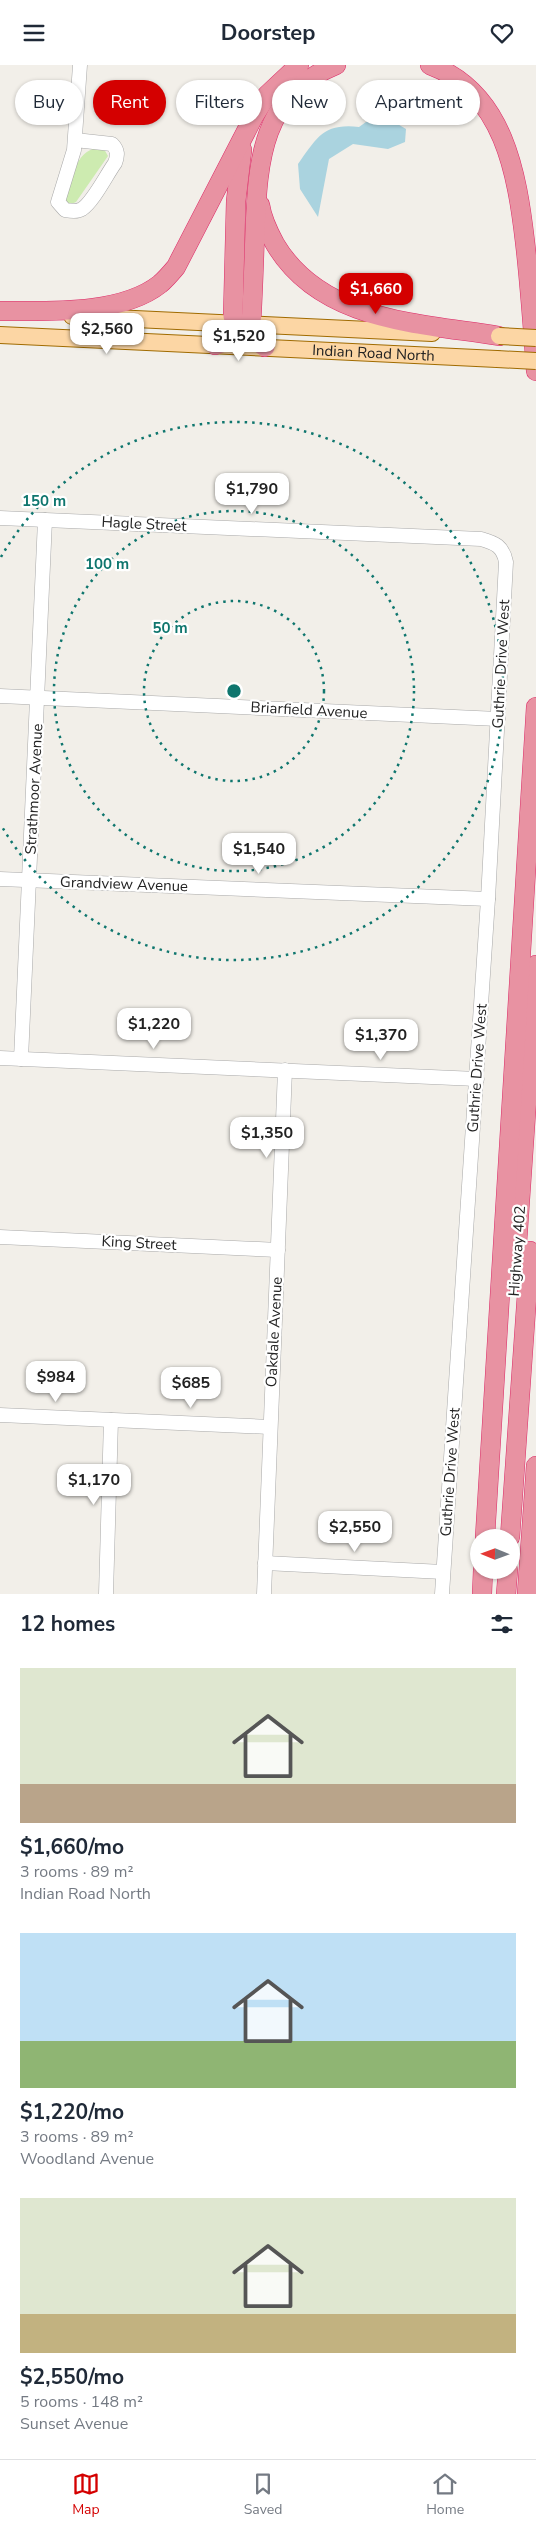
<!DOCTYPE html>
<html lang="en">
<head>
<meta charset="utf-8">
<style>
  :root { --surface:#fff; --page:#f6f6f7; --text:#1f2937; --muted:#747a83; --line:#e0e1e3; --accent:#d40000 }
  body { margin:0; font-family:"Nunito Sans",sans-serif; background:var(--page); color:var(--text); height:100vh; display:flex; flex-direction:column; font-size:19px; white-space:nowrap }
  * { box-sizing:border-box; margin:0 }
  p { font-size:16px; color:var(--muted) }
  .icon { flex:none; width:28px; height:28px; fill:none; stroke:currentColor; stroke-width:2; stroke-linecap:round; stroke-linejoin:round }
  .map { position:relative; height:1529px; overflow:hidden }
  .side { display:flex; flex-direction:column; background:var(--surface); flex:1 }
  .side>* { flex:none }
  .hud { position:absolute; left:15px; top:15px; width:506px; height:45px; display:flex; gap:10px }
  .needle { width:32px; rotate:271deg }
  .fabs { position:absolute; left:470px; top:1464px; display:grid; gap:10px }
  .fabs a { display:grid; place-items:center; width:50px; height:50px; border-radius:50%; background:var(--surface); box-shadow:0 1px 4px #0004; font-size:25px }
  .price { position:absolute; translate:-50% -42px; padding:0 11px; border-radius:10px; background:#fff; color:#222; font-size:16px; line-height:32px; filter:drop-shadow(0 1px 2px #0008) }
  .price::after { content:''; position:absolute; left:50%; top:30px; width:15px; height:11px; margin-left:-8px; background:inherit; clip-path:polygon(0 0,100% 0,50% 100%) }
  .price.on { background:var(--accent); color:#fff }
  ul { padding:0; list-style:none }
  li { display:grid; align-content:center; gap:10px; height:265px; padding:0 20px }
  li span { display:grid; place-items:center; height:155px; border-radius:0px; color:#555 }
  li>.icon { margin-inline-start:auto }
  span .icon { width:90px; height:90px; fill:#fffc; stroke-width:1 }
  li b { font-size:21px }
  h2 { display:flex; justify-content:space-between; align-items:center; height:60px; padding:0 20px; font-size:21px }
  .pill { padding:0 18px; border-radius:22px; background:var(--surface); box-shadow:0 1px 4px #0004; font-size:18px; line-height:45px }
  .pill.on { background:var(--accent); color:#fff }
  header { display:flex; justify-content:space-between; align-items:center; height:65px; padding:0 20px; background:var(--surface); font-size:22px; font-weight:700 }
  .menu { display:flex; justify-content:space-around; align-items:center; height:70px; border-top:1px solid var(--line); background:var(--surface); font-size:14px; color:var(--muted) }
  .menu a { display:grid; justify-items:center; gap:2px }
  .menu .on { color:var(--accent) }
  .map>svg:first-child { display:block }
  .grass { fill:#cdebb0 }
  .water { fill:#aad3df }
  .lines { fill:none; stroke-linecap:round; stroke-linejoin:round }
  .minor-casing { stroke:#a9a9a9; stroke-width:15 }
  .major-casing { stroke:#a06b00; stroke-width:18 }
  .highway-casing { stroke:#dc2a67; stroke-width:20 }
  .minor { stroke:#fff; stroke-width:14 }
  .major { stroke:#fcd6a4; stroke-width:16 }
  .highway { stroke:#e892a2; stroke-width:19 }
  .major-bridge-casing { stroke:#a06b00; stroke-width:18; stroke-linecap:butt }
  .major-bridge { stroke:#fcd6a4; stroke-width:16 }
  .ring { fill:none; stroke:#0f766e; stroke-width:2.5; stroke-dasharray:2.5 5 }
  .labels { text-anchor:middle; stroke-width:4.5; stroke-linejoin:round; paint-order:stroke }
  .street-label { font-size:15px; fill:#222; stroke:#fff }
  .centre { fill:#0f766e; stroke:#fff; stroke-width:2.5 }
  .ring-label { font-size:15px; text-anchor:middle; font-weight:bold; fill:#0f766e; stroke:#fff; stroke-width:4.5; stroke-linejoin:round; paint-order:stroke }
</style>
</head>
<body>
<header><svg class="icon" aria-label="menu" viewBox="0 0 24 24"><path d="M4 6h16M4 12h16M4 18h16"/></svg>Doorstep<svg class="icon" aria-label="heart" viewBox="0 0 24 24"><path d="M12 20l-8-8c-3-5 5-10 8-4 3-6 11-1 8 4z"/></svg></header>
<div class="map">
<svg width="536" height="1529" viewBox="0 0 536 1529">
  <rect width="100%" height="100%" fill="#f2efe9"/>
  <!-- grass -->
  <path class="grass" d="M97,83L104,84L108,91L76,137L69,140L65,136V130C72,113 76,86 97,83Z"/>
  <!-- water -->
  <path class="water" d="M384,51L406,64L405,77L388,84L353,79L329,94L318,152L300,124L298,99C317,73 323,58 359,62L366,57H382Z"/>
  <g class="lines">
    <defs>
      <g id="minor">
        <path d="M75,75L112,79C118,85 118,90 115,98C107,109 93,137 82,144C77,147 71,146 65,145L58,137L74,85L80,0"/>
        <path d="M0,453L481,474C495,478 503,481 506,497L488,834L442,1529"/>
        <polyline points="0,631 498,654"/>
        <polyline points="0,814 488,834"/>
        <polyline points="0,993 477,1014"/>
        <polyline points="21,994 45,455"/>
        <polyline points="0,1172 278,1185"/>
        <polyline points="0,1350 270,1362"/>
        <polyline points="265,1498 443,1507"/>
        <polyline points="106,1529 111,1355"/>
        <polyline points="264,1529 285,1005"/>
      </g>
      <g id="major">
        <polyline points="72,251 432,268"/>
        <path id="s1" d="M0,270L497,294"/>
      </g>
      <g id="highway">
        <path d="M430,0C504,27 517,109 525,177C530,220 533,263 536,306"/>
        <polyline points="242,85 236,136 233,251 238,263 265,282"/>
        <path d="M260,140C262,154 269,168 275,179C321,257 420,258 499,271"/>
        <path d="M0,246C48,246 121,250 160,219C166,214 171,208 176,202L254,51L267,30L299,0"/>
        <path d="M215,280C228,276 244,273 251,260C253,228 254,196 255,164C258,94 262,30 336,0"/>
        <polyline points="515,1208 536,900"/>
        <polyline points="485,1472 536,642"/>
        <polyline points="510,1472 530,1186"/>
        <polyline points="482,1529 483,1505"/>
        <polyline points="506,1529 508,1505"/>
        <polyline points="527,1529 536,1401"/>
      </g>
    </defs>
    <!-- minor casing -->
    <use href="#minor" class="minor-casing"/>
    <!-- major casing -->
    <use href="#major" class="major-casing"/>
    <!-- highway casing -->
    <use href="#highway" class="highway-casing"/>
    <!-- minor -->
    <use href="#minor" class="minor"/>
    <!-- major -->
    <use href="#major" class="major"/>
    <!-- highway -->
    <use href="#highway" class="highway"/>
    <defs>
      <g id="major-bridge">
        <polyline points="499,271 536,273"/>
        <polyline points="497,294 536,296"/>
      </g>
    </defs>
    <!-- major-bridge casing -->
    <use href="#major-bridge" class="major-bridge-casing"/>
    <!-- major-bridge -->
    <use href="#major-bridge" class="major-bridge"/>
  </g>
  <!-- distance rings -->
  <g class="ring">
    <circle cx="234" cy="626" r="90"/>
    <circle cx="234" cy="626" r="180"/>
    <path d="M1 492A269 269 0 1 1 1 760"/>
  </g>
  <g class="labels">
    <!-- street labels -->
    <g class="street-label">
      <text dy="5" stroke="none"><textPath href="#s1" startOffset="374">Indian Road North</textPath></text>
      <text transform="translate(144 459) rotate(3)" y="5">Hagle Street</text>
      <text transform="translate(501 599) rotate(-87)" y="5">Guthrie Drive West</text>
      <text transform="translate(309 645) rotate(3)" y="5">Briarfield Avenue</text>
      <text transform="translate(34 724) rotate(-87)" y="5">Strathmoor Avenue</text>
      <text transform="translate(124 819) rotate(2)" y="5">Grandview Avenue</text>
      <text transform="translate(477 1003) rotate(-86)" y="5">Guthrie Drive West</text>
      <text transform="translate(139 1178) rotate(3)" y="5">King Street</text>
      <text transform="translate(517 1186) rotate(-86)" y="5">Highway 402</text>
      <text transform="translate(274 1267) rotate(-87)" y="5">Oakdale Avenue</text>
      <text transform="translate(450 1407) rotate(-86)" y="5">Guthrie Drive West</text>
    </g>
  </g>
  <circle cx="234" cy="626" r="8" class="centre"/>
  <g class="ring-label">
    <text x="44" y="441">150 m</text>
    <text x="107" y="504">100 m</text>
    <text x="170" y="568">50 m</text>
  </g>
</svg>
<div class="fabs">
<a><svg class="needle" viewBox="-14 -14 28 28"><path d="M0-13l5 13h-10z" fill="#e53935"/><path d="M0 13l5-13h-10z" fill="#747a83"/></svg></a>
</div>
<b class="price on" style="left:376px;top:250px">$1,660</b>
<b class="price" style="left:107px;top:290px">$2,560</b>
<b class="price" style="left:239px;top:297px">$1,520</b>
<b class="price" style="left:252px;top:450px">$1,790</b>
<b class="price" style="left:259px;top:810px">$1,540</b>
<b class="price" style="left:154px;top:985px">$1,220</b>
<b class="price" style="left:381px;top:996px">$1,370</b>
<b class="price" style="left:267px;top:1094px">$1,350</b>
<b class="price" style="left:56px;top:1338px">$984</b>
<b class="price" style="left:191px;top:1344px">$685</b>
<b class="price" style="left:94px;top:1441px">$1,170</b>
<b class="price" style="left:355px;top:1488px">$2,550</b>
<div class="hud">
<a class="pill">Buy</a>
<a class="pill on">Rent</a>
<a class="pill">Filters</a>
<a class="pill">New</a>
<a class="pill">Apartment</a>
</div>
</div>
<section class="side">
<h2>12 homes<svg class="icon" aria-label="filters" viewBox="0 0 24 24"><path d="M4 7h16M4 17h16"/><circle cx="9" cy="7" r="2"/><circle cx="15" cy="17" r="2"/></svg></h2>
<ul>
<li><span style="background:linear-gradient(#dfe7d0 75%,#b9a48a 0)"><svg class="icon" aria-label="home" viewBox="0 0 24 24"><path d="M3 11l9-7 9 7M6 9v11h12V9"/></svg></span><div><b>$1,660/mo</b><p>3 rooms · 89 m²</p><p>Indian Road North</p></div></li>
<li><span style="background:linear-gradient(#bfe0f5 70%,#8fb573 0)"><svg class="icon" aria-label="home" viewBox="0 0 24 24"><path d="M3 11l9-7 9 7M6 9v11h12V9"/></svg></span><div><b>$1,220/mo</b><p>3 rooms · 89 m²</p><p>Woodland Avenue</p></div></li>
<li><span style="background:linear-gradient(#dfe7d0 75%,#c2b280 0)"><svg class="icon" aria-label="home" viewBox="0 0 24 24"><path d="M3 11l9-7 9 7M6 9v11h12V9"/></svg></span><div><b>$2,550/mo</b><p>5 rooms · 148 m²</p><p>Sunset Avenue</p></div></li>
</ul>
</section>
<nav class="menu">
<a class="on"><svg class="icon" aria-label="map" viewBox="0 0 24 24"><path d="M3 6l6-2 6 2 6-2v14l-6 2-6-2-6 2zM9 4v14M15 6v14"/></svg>Map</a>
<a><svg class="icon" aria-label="saved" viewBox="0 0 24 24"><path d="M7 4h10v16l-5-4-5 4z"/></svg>Saved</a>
<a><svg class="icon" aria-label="home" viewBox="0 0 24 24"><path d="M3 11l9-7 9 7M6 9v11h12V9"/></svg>Home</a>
</nav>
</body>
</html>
